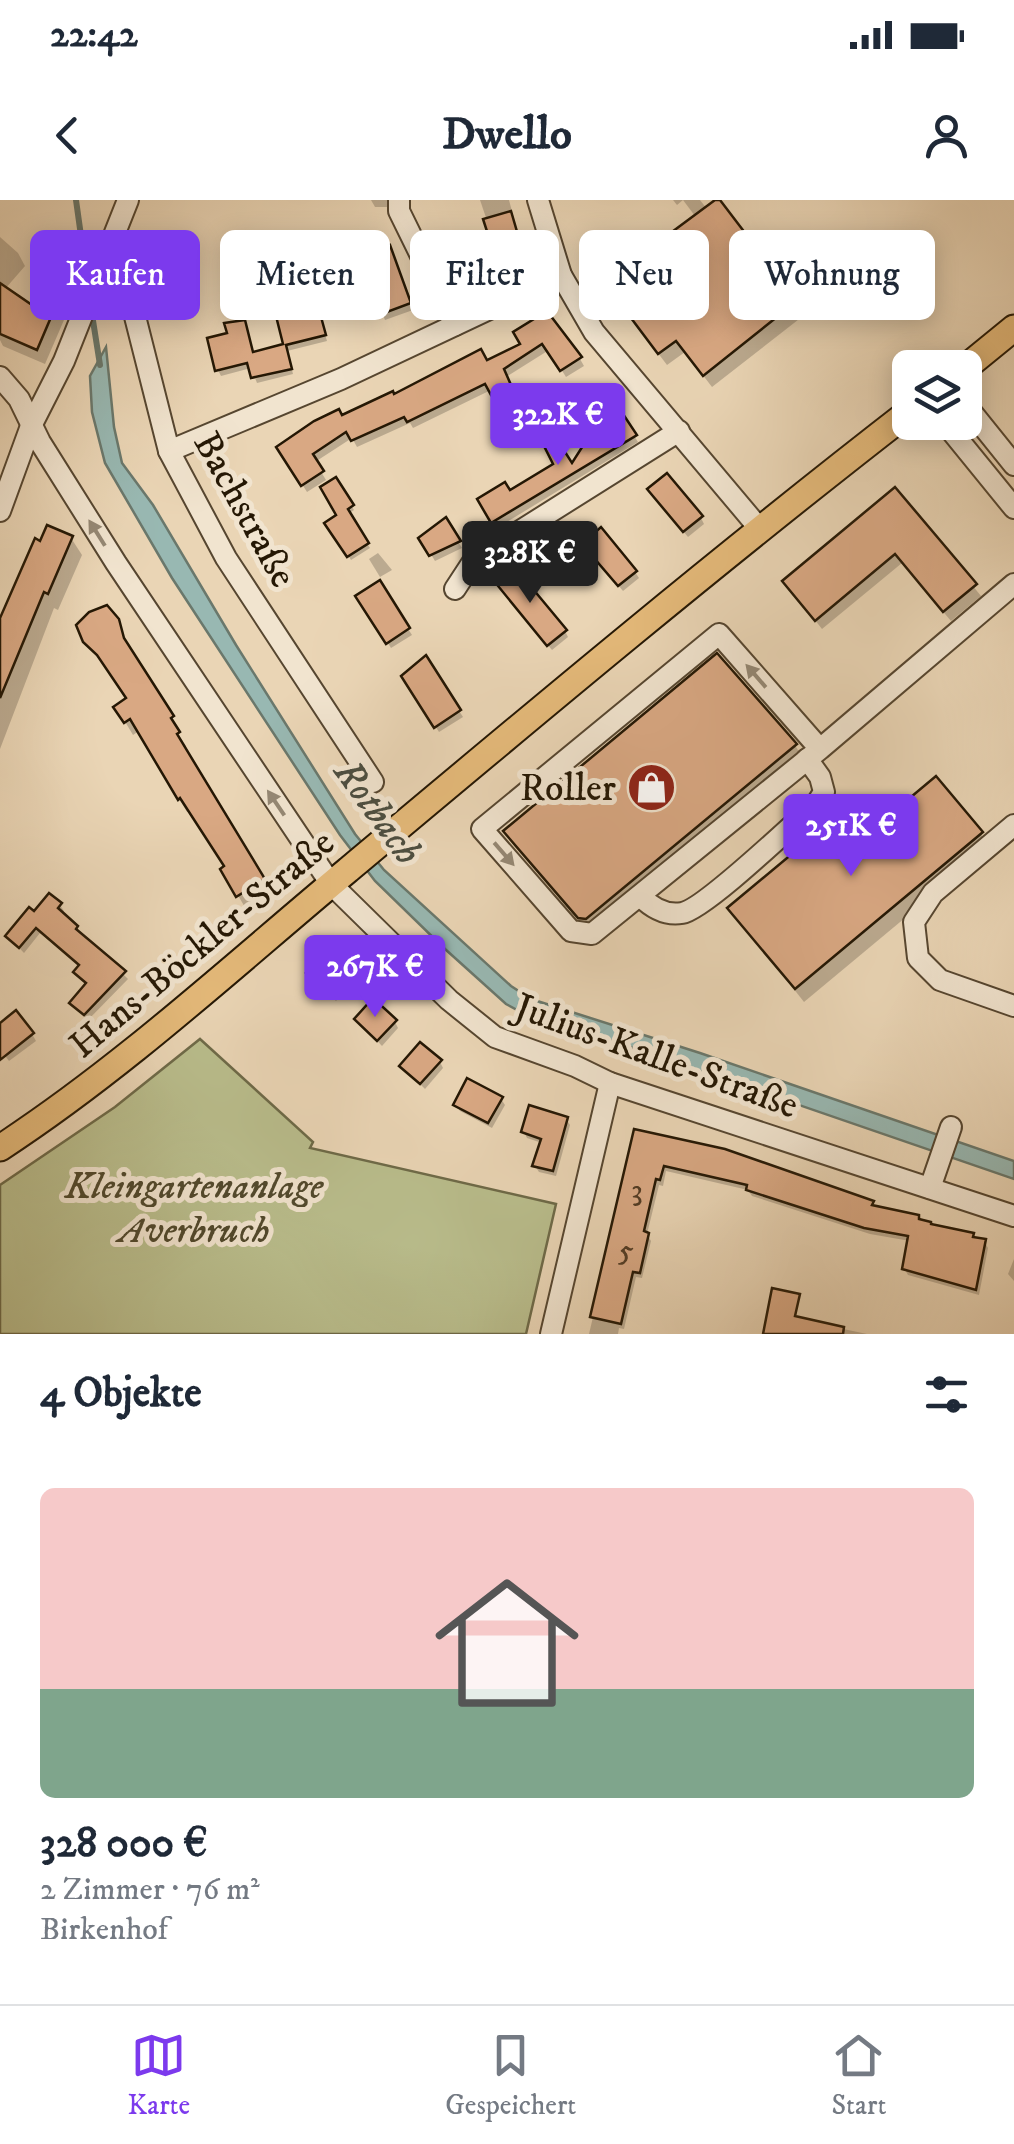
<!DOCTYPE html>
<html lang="de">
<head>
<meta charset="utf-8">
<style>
  :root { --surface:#fff; --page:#f2f2f3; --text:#1f2937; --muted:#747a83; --line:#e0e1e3; --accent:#7c3aed }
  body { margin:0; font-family:"IM FELL DW Pica",serif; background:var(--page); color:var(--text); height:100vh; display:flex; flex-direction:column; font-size:38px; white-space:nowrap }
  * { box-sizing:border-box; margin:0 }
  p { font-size:32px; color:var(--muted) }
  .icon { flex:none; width:55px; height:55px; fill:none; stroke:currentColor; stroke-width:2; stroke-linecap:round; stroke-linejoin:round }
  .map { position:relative; height:1134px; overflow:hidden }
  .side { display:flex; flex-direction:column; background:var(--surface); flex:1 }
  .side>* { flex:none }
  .guide { position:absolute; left:30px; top:30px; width:955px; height:90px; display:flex; gap:20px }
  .buttons { position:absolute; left:892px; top:150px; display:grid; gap:20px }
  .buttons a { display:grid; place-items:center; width:90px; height:90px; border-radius:15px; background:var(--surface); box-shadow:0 5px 25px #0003; font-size:50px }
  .price { position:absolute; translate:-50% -85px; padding:0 22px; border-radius:10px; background:var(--accent); color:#fff; font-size:32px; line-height:65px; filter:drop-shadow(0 2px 5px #0008) }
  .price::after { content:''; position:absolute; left:50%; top:60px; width:30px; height:22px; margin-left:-15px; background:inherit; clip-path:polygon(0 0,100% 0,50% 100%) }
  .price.active { background:#222; color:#fff }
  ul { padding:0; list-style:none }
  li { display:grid; align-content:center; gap:20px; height:530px; padding:0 40px }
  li+li { border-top:2px solid var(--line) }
  li span { display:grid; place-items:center; height:310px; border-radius:15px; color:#555 }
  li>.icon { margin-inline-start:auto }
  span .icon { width:180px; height:180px; fill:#fffc; stroke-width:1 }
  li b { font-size:42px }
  h2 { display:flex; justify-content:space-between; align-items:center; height:120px; padding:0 40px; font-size:42px }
  .tag { padding:0 35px; border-radius:15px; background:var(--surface); box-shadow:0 5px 25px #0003; font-size:35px; line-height:90px }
  .tag.active { background:var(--accent); color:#fff }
  .status { display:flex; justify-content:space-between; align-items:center; height:70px; padding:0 50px; background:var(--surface); direction:ltr }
  .status svg { height:28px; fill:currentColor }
  header { display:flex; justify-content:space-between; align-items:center; height:130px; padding:0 40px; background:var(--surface); font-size:45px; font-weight:700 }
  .dock { display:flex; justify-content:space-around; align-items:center; height:140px; border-top:2px solid var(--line); background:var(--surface); font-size:28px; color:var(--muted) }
  .dock a { display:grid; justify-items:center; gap:5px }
  .dock .active { color:var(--accent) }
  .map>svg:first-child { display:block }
  .green { fill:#b9bd8c; stroke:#6e6a48; stroke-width:2.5 }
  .water { fill:#98b8b2; stroke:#6a786c; stroke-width:2.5 }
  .shadow { fill:#0003 }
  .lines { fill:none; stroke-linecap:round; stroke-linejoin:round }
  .stream { stroke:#6a786c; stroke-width:6 }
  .building { fill:#d9a883; stroke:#241704; stroke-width:2.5 }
  .minor-casing { stroke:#564630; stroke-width:24 }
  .major-casing { stroke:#241704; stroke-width:29 }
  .minor { stroke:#f1e4cf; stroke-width:20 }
  .major { stroke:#e5ba7a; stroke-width:25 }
  .oneway { fill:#958874 }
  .labels { text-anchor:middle; stroke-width:10; stroke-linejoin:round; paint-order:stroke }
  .number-label { font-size:32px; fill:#513b24 }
  .street-label { font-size:38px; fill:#241704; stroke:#f1e4cf }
  .poi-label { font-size:38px; fill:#241704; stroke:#f1e4cf; text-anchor:end }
  .park-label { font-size:38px; font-style:italic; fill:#51492d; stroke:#f1e4cf }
  .water-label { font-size:40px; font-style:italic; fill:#4d4f41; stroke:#f1e4cf }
</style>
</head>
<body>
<div class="status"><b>22:42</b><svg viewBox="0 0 49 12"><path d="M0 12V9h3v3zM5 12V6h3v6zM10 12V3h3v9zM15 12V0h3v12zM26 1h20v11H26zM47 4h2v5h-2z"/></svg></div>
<header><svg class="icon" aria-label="back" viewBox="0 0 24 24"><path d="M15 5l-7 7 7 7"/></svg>Dwello<svg class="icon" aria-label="person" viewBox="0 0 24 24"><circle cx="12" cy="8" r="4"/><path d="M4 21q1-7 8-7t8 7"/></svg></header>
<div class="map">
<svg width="1014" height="1134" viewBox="0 0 1014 1134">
  <rect width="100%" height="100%" fill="#ead5b5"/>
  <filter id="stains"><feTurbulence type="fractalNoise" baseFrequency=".002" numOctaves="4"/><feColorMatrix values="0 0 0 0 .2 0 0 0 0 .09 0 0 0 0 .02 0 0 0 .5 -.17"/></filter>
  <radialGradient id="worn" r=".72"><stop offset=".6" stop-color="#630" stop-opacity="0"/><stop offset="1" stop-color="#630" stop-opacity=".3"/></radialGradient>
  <!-- green -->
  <polygon class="green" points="200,839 313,942 310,948 556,1004 526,1134 0,1134 0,985 115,907"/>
  <!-- water -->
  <polygon class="water" points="106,147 114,227 122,263 153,305 236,445 355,634 384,670 511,786 531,799 700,853 1014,961 1014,979 613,841 532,818 506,804 445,749 375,681 340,635 172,378 105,263 92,212 90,176"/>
  <!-- shadow -->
  <g class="shadow">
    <polygon points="388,0 388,7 375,7 371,0"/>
    <polygon points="480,0 509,0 522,49 499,56"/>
    <polygon points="673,0 700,0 707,9 718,1 803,116 712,187 685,152 667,165 642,132 650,106 695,16 683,0 677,5"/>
    <polygon points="0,37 18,53 25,66 5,89 36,111 58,98 67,113 45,164 3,146 0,140"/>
    <polygon points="393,55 413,110 385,120 367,75"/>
    <polygon points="317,109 327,141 287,151 293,174 257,183 251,168 221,176 218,170 253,154 286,146 279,118"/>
    <polygon points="516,133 580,159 584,166 566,177 549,150 506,177 514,193 497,201 491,190 413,228 410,223 357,247 352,238 315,262 326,280 307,292 279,248 342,218 487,163 523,145"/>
    <polygon points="620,214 638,242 497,328 480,300 509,293 572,267"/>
    <polygon points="335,281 354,310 348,314 370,348 351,360 328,323 340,316"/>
    <polygon points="895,290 981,396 951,421 902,363 822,429 785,382"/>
    <polygon points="654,296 701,318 704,324 688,337"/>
    <polygon points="445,320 462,348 435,361 421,338"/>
    <polygon points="71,338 82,355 58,410 54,408 0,549 0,425"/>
    <polygon points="589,350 635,372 639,378 623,391"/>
    <polygon points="378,353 392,370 380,377 369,359"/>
    <polygon points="379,384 412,435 391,448 359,397"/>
    <polygon points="500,388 565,431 568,437 552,450"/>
    <polygon points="117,420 130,451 180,530 177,532 186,546 183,548 271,694 246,709 223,670 227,668 190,610 187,612 139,531 133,535 124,520 129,499 85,441"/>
    <polygon points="426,459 463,517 439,532 404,477"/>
    <polygon points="795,545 803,559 588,732 514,646 506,632"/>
    <polygon points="874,632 981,634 989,648 804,802 730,708"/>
    <polygon points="60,705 64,711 61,714 128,779 88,820 72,803 87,785 76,772 81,767 40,733 24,753 8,736 34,714"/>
    <polygon points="348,778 352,784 336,801 313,779"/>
    <polygon points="357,819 395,822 398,828 382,846"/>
    <polygon points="0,826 32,834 36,841 9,861 0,849"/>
    <polygon points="440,862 443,868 425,889 402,866"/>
    <polygon points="501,899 505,905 492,928 460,911 456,905"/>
    <polygon points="566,919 570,925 556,976 539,972 535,966 542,943 527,938 524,932"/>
    <polygon points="636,932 872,1003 875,1009 972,1036 975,1040 984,1041 988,1048 979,1095 908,1075 904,1068 910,1041 870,1034 752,996 748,990 666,971 663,986 659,985 647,1034 651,1041 642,1078 636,1077 624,1129 619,1128 618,1134 589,1134"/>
    <polygon points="1014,1059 1014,1081 1008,1074"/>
    <polygon points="798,1096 796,1119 867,1134 765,1134"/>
  </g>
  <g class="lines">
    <!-- stream -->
    <g class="stream">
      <polyline points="76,0 88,86"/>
      <polyline points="91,108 100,165"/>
    </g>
  </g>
  <!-- building -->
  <g class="building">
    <polygon points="715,0 720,0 797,101 703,176 676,141 658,154 631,118 648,105 622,69"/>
    <polygon points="511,11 520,42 493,50 483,19"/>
    <polygon points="390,45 411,103 379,115 363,73 368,71 363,56"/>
    <polygon points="0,83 35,107 43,88 60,96 37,150 0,134"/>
    <polygon points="318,106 326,135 286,145 292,169 251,178 247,163 215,171 207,138 227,133 224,123 245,120 253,152 283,144 276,116"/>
    <polygon points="547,111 582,157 560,171 542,144 504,169 511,185 491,195 485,184 407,222 404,217 351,241 346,232 313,254 324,271 301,286 276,247 314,221 339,209 342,215 393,191 394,194 481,149 487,160 520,144 513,132"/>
    <polygon points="621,211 637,235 491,323 477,299 505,282 510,290 553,264 545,248 558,241 572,263 593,230"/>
    <polygon points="667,273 703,316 683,332 647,289"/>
    <polygon points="336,277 354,305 348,309 369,343 347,357 324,323 336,315 320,287"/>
    <polygon points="895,287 977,384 943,412 895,354 815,421 782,381"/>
    <polygon points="446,317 461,341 429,356 418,338"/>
    <polygon points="47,325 73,336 48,394 44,392 0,498 0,418 35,338 40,341"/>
    <polygon points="601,327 637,371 618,386 582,344"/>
    <polygon points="513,365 567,430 547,446 494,381"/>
    <polygon points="380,380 410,428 386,444 355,396"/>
    <polygon points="107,405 119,419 124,438 174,516 171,518 180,532 177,534 265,679 236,697 220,669 224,666 180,598 178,600 130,519 124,523 113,507 126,498 97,455 83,442 76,425 89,412"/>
    <polygon points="717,453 797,544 586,719 578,718 503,631"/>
    <polygon points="426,455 461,510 434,528 401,476"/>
    <polygon points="936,576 983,632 795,789 727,708 853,603 874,628"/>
    <polygon points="49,693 62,703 58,708 78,726 76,729 126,771 84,815 69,803 86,783 73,772 79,765 36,728 19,748 5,736 29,707 34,711"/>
    <polygon points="326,753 350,776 331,796 306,773"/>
    <polygon points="373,798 397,820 377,841 354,819"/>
    <polygon points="16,810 34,833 0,860 0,823"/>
    <polygon points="420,842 442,860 420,884 399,866"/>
    <polygon points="467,878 503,897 488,923 453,905"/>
    <polygon points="529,905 568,917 553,971 532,966 541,939 521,932"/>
    <polygon points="634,929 725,949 874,1001 872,1005 919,1015 919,1019 931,1022 931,1024 974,1033 973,1037 986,1039 976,1090 902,1069 908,1036 864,1028 746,990 747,985 664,966 660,980 656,979 644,1031 649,1033 640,1073 633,1072 621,1124 590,1117"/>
    <polygon points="772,1088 800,1094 795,1116 844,1127 843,1134 763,1134"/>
  </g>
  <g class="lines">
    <defs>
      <g id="minor">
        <polyline points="399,0 399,11 455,125"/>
        <polyline points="538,0 561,75 594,132 759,328"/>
        <polyline points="107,50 119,59 124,73 169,251 226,358 373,582"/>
        <polyline points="0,177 19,199 40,242 116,363 331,684 449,800 495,837 575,866 610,883 1014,1016"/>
        <polyline points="965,204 1014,265"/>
        <polyline points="944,222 1014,308"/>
        <polyline points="169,251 341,179 561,75"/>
        <polyline points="0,311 31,226 64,161 128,0"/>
        <polyline points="455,389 474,360 679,231"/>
        <polyline points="820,549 719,434 482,629 571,731 592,734 820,549 1014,384"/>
        <polyline points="1014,625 933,693 914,722 918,758 940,780 1014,806"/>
        <path d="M640,696C651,707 665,716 682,713C705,709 794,623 817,603L824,592L820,577L807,559"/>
        <polyline points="930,988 951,927"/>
        <polyline points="551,1134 610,883"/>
      </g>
      <g id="major">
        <polyline points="965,168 1014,128"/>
        <path d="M0,948C124,867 234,765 348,670C533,515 719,359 910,211"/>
      </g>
    </defs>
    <!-- minor casing -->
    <use href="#minor" class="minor-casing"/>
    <!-- major casing -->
    <use href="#major" class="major-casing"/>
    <!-- minor -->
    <use href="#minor" class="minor"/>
    <!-- major -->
    <use href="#major" class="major"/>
  </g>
  <!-- one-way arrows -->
  <defs><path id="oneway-solid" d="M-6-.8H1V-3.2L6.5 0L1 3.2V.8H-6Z" transform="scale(2.5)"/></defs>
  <g class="oneway">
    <use href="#oneway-solid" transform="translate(97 333) rotate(-122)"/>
    <use href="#oneway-solid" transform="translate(756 476) rotate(-131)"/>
    <use href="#oneway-solid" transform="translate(276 603) rotate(-124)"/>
    <use href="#oneway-solid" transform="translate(504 654) rotate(49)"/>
  </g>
  <!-- icons -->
  <defs>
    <symbol id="shop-disc" viewBox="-11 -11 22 22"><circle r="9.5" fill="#8f2418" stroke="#f1e4cf"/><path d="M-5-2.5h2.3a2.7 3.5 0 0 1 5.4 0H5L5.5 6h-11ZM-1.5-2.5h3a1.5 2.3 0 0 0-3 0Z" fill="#fff"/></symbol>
  </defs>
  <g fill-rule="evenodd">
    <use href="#shop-disc" x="624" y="560" width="55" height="55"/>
  </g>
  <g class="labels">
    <!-- number labels -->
    <g class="number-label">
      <text x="637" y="1000">3</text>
      <text x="626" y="1060">5</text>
    </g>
    <!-- street labels -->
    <g class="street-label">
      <text transform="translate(246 309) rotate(61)" y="13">Bachstraße</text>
      <text transform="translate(201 743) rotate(-40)" y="13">Hans-Böckler-Straße</text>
      <text transform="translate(657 855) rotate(20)" y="13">Julius-Kalle-Straße</text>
    </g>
    <!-- poi labels -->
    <g class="poi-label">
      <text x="616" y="600">Roller</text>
    </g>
    <!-- park labels -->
    <g class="park-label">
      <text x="194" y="998">Kleingartenanlage<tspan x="194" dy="44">Averbruch</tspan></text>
    </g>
    <!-- water labels -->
    <g class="water-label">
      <text transform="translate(379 611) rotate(54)" y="14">Rotbach</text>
    </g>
  </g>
  <rect width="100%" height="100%" filter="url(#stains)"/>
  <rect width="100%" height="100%" fill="url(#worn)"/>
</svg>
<div class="buttons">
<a><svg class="icon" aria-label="layers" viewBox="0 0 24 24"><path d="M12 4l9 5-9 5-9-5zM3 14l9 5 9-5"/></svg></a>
</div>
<b class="price" style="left:558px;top:268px">322K €</b>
<b class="price active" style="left:530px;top:406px">328K €</b>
<b class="price" style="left:851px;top:679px">251K €</b>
<b class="price" style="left:375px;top:820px">267K €</b>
<div class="guide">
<a class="tag active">Kaufen</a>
<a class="tag">Mieten</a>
<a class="tag">Filter</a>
<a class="tag">Neu</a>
<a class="tag">Wohnung</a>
</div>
</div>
<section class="side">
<h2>4 Objekte<svg class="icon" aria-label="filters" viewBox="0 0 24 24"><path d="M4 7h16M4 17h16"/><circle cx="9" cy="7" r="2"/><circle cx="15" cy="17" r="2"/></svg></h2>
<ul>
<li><span style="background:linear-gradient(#f6c9c9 65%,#7fa58c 0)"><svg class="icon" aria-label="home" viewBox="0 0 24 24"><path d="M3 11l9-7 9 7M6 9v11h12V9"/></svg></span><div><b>328 000 €</b><p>2 Zimmer · 76 m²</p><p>Birkenhof</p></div></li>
</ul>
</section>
<nav class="dock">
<a class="active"><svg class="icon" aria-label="map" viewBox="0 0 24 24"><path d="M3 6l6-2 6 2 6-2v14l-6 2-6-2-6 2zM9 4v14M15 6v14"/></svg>Karte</a>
<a><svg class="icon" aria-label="saved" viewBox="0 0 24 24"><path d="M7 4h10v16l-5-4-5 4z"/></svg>Gespeichert</a>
<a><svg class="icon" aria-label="home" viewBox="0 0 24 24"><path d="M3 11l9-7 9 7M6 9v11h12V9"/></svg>Start</a>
</nav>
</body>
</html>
